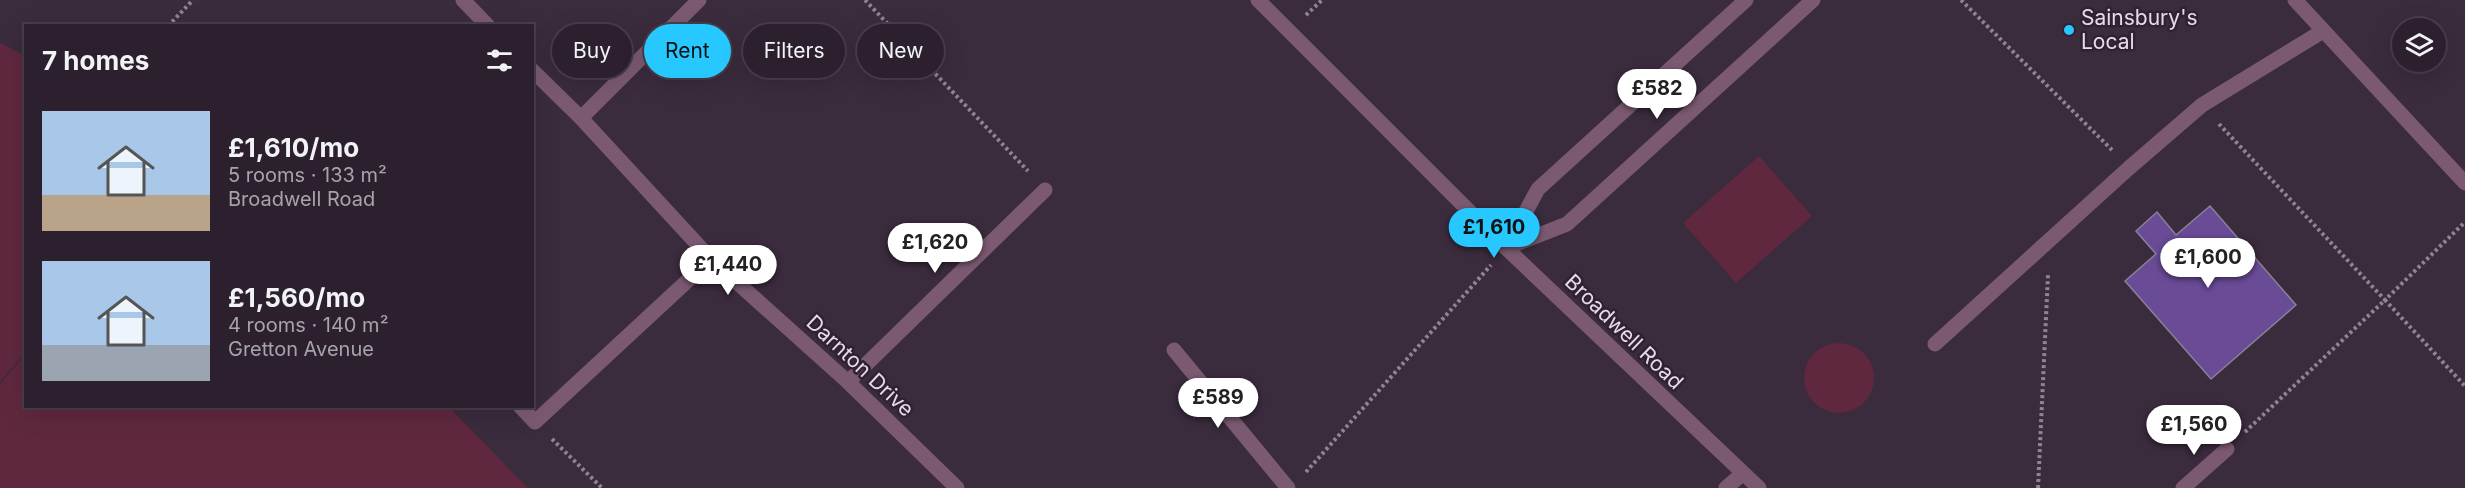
<!DOCTYPE html>
<html lang="en">
<head>
<meta charset="utf-8">
<style>
  :root { --surface:#2c202e; --page:#382d3a; --text:#f1f3f6; --muted:#a6a3aa; --line:#483e4a; --accent:#27c8ff }
  body { margin:0; font-family:Inter,sans-serif; background:var(--page); color:var(--text); height:100vh; display:flex; flex-direction:column; font-size:22px; white-space:nowrap }
  * { box-sizing:border-box; margin:0 }
  p { font-size:20px; color:var(--muted) }
  .icon { flex:none; width:33px; height:33px; fill:none; stroke:currentColor; stroke-width:2; stroke-linecap:round; stroke-linejoin:round }
  .map { position:relative; flex:1; overflow:hidden }
  .drawer { position:absolute; left:24px; top:24px; width:510px; height:384px; display:flex; flex-direction:column; background:var(--surface); border-radius:0px; box-shadow:0 6px 24px #0002,0 0 0 2px var(--line) }
  .drawer>* { flex:none }
  .guide { position:absolute; left:552px; top:24px; width:570px; height:54px; display:flex; gap:12px }
  .fabs { position:absolute; left:2392px; top:18px; display:grid; gap:12px }
  .fabs a { display:grid; place-items:center; width:54px; height:54px; border-radius:50%; background:var(--surface); box-shadow:0 6px 24px #0002,0 0 0 2px var(--line); font-size:30px }
  .price { position:absolute; translate:-50% -51px; padding:0 14px; border-radius:21px; background:#fff; color:#222; font-size:20px; line-height:39px; filter:drop-shadow(0 2px 3px #0008) }
  .price::after { content:''; position:absolute; left:50%; top:36px; width:18px; height:14px; margin-left:-9px; background:inherit; clip-path:polygon(0 0,100% 0,50% 100%) }
  .price.current { background:var(--accent); color:#111 }
  ul { padding:0; list-style:none }
  li { display:flex; align-items:center; gap:18px; height:150px; padding:0 18px }
  li span { display:grid; place-items:center; flex:none; width:168px; height:120px; border-radius:0px; color:#555 }
  li>.icon { margin-inline-start:auto }
  span .icon { width:72px; height:72px; fill:#fffc; stroke-width:1 }
  li b { font-size:26px }
  h2 { display:flex; justify-content:space-between; align-items:center; height:72px; padding:0 18px; font-size:26px }
  .chip { padding:0 21px; border-radius:27px; background:var(--surface); box-shadow:0 6px 24px #0002,0 0 0 2px var(--line); font-size:21px; line-height:54px }
  .chip.current { background:var(--accent); color:#111 }
  .map>svg:first-child { display:block }
  .green { fill:#5f283e }
  .building { fill:#6a4b96; stroke:#898199; stroke-width:1.5 }
  .lines { fill:none; stroke-linecap:round; stroke-linejoin:round }
  .path { stroke:#908493; stroke-width:4; stroke-dasharray:3 3; stroke-linecap:butt }
  .minor { stroke:#7b5a71; stroke-width:15 }
  .poi-dot { fill:#27c8ff; stroke:#302133; stroke-width:2 }
  .labels { text-anchor:middle; stroke-width:5; stroke-linejoin:round; paint-order:stroke }
  .poi-label { font-size:21px; fill:#e6dce8; stroke:#302133; text-anchor:start }
  .street-label { font-size:21px; fill:#e6dce8; stroke:#302133 }
</style>
</head>
<body>
<div class="map">
<svg width="2465" height="488" viewBox="0 0 2465 488">
  <rect width="100%" height="100%" fill="#3a2b3d"/>
  <!-- green -->
  <g class="green">
    <polygon points="0,43 26,56 25,353 0,382"/>
    <polygon points="1759,156 1812,216 1736,283 1683,223"/>
    <circle cx="1839" cy="378" r="35"/>
    <polygon points="25,355 26,406 449,407 528,488 0,488 0,384"/>
  </g>
  <!-- building -->
  <polygon class="building" points="2210,206 2296,305 2211,379 2125,281 2156,254 2136,231 2157,212 2176,235"/>
  <g class="lines">
    <!-- path -->
    <g class="path">
      <polyline points="865,0 1028,171"/>
      <polyline points="1961,0 2112,150"/>
      <polyline points="1306,15 1322,0"/>
      <polyline points="168,26 193,0"/>
      <polyline points="2219,124 2385,300 2465,222"/>
      <polyline points="2245,432 2385,300 2465,386"/>
      <polyline points="552,439 602,488"/>
      <polyline points="1306,472 1491,265"/>
      <polyline points="2038,488 2048,275"/>
    </g>
    <!-- minor -->
    <g class="minor">
      <polyline points="463,0 488,26"/>
      <polyline points="1258,0 1506,248 1759,488"/>
      <polyline points="2295,0 2465,183"/>
      <polyline points="532,70 581,118 711,259 848,382 957,488"/>
      <polyline points="581,118 699,0"/>
      <polyline points="1506,248 1567,224 1813,0"/>
      <polyline points="1506,248 1538,189 1746,0"/>
      <polyline points="1935,344 2129,168 2202,105 2323,31"/>
      <polyline points="1174,350 1288,488"/>
      <polyline points="848,382 1045,190"/>
      <polyline points="520,406 535,422 711,259"/>
      <polyline points="1726,488 1742,474"/>
      <polyline points="2183,488 2227,449"/>
    </g>
  </g>
  <!-- markers -->
  <circle class="poi-dot" cx="2069" cy="30" r="6"/>
  <g class="labels">
    <!-- poi labels -->
    <g class="poi-label">
      <text x="2081" y="25">Sainsbury's<tspan x="2081" dy="24">Local</tspan></text>
    </g>
    <!-- street labels -->
    <g class="street-label">
      <text transform="translate(1624 332) rotate(44)" y="7">Broadwell Road</text>
      <text transform="translate(860 366) rotate(43)" y="7">Darnton Drive</text>
    </g>
  </g>
</svg>
<div class="fabs">
<a><svg class="icon" aria-label="layers" viewBox="0 0 24 24"><path d="M12 4l9 5-9 5-9-5zM3 14l9 5 9-5"/></svg></a>
</div>
<b class="price" style="left:1657px;top:120px">£582</b>
<b class="price current" style="left:1494px;top:259px">£1,610</b>
<b class="price" style="left:935px;top:274px">£1,620</b>
<b class="price" style="left:2208px;top:289px">£1,600</b>
<b class="price" style="left:728px;top:296px">£1,440</b>
<b class="price" style="left:1218px;top:429px">£589</b>
<b class="price" style="left:2194px;top:456px">£1,560</b>
<div class="guide">
<a class="chip">Buy</a>
<a class="chip current">Rent</a>
<a class="chip">Filters</a>
<a class="chip">New</a>
</div>
<section class="drawer">
<h2>7 homes<svg class="icon" aria-label="filters" viewBox="0 0 24 24"><path d="M4 7h16M4 17h16"/><circle cx="9" cy="7" r="2"/><circle cx="15" cy="17" r="2"/></svg></h2>
<ul>
<li><span style="background:linear-gradient(#a9c7e8 70%,#b9a48a 0)"><svg class="icon" aria-label="home" viewBox="0 0 24 24"><path d="M3 11l9-7 9 7M6 9v11h12V9"/></svg></span><div><b>£1,610/mo</b><p>5 rooms · 133 m²</p><p>Broadwell Road</p></div></li>
<li><span style="background:linear-gradient(#a9c7e8 70%,#9aa5b1 0)"><svg class="icon" aria-label="home" viewBox="0 0 24 24"><path d="M3 11l9-7 9 7M6 9v11h12V9"/></svg></span><div><b>£1,560/mo</b><p>4 rooms · 140 m²</p><p>Gretton Avenue</p></div></li>
</ul>
</section>
</div>
</body>
</html>
